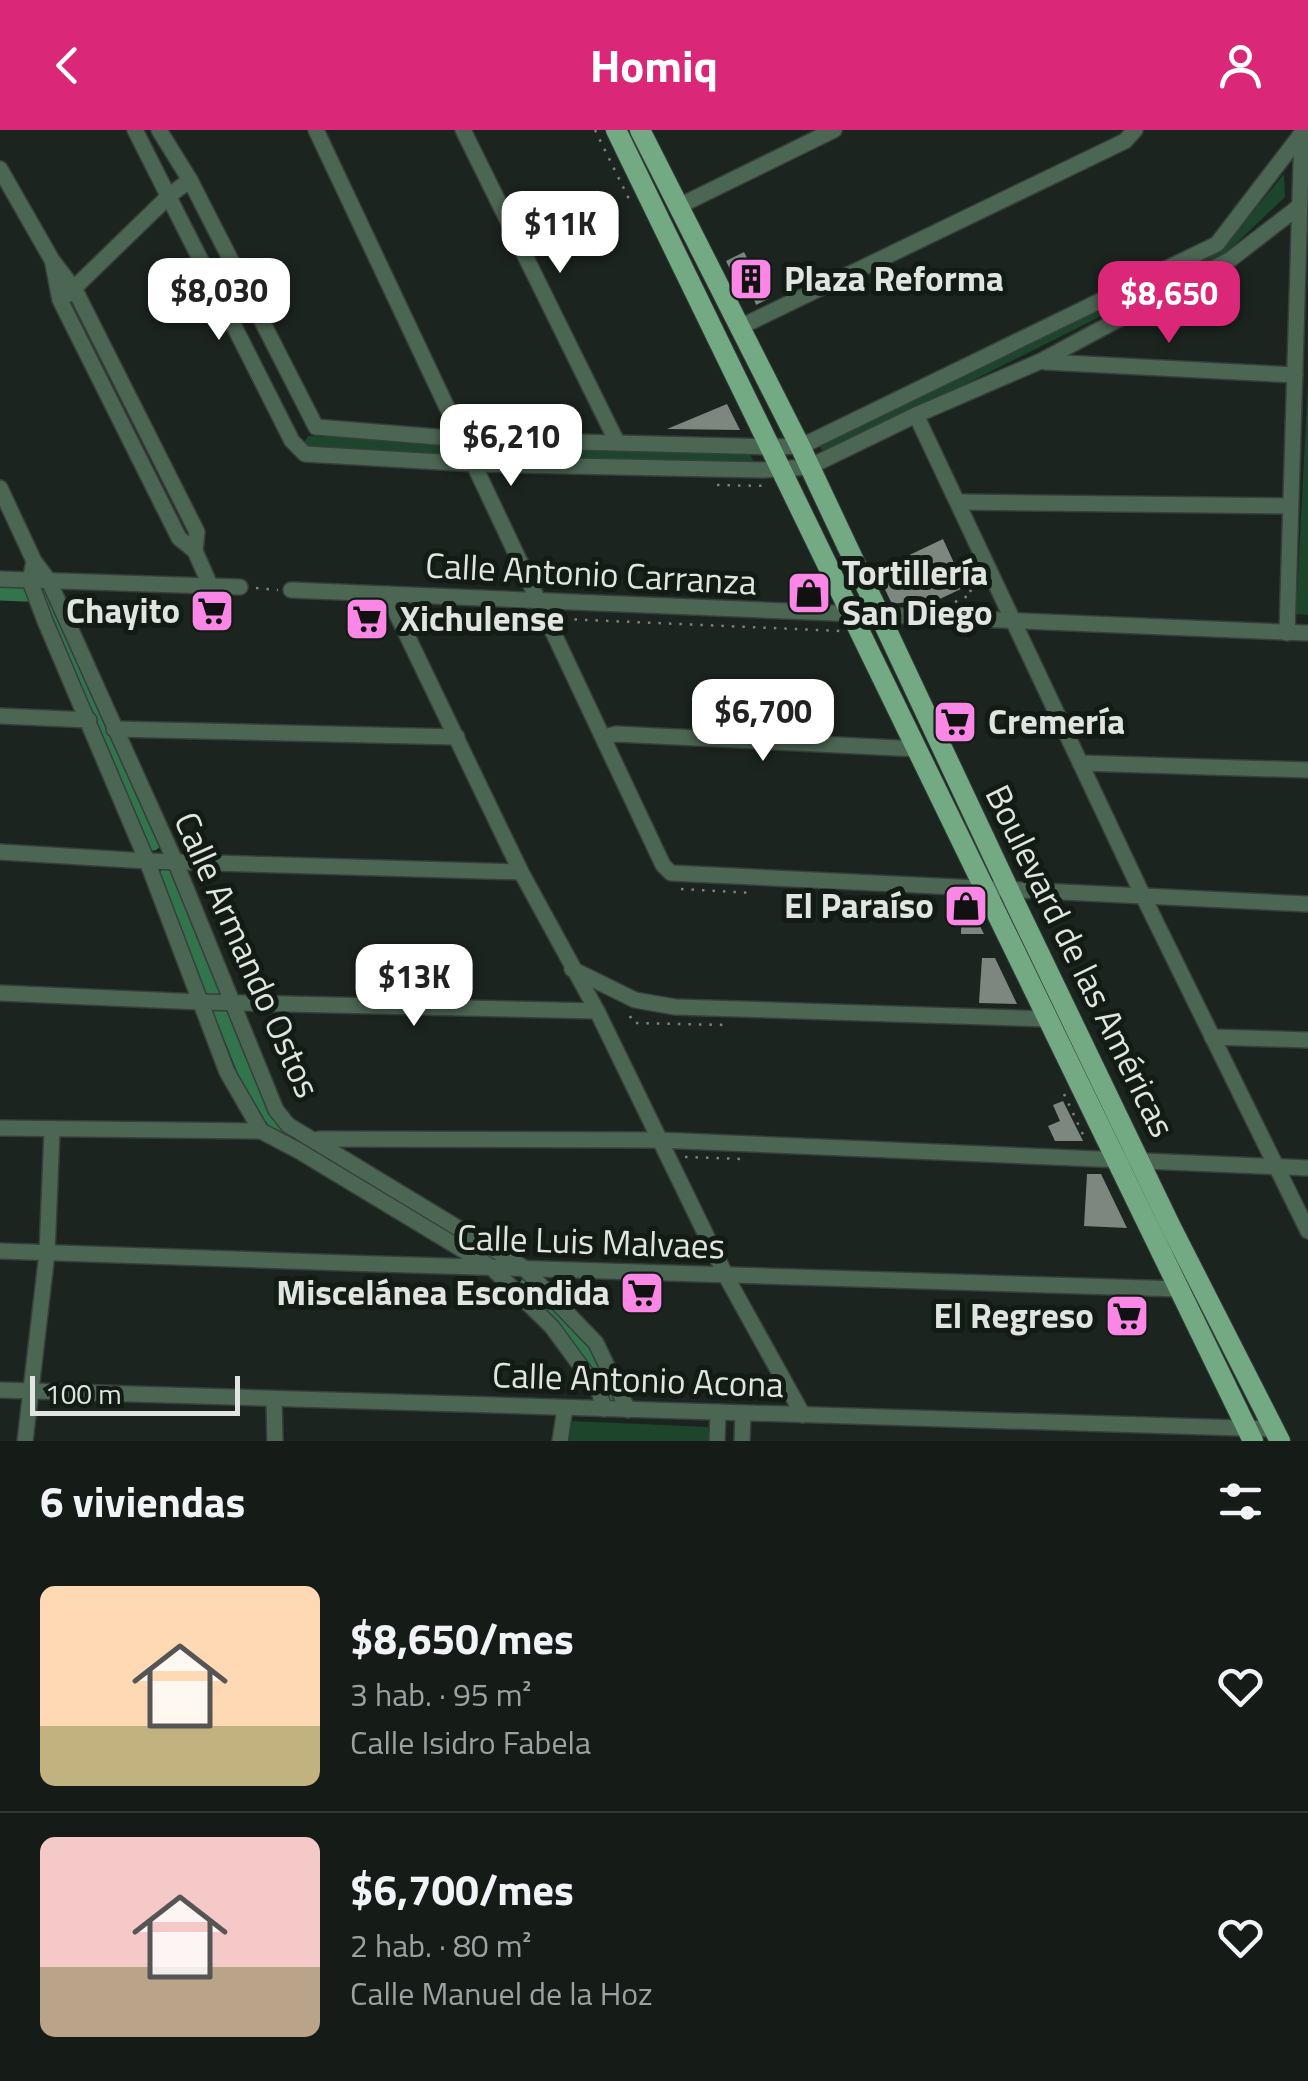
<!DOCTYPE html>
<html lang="es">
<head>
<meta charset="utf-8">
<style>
  :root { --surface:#151b17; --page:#222824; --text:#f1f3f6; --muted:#9da1a1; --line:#343936; --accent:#db2777 }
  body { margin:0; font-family:"Titillium Web",sans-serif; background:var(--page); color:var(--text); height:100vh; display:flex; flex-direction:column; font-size:38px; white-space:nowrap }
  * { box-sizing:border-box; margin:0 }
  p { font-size:32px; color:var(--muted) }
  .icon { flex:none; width:55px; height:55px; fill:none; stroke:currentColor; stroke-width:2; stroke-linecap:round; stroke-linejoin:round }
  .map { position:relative; height:1311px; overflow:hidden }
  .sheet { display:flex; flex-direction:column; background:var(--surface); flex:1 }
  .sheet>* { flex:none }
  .scale { position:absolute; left:30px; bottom:25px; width:210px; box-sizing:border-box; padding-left:10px; border:5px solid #e0e5e1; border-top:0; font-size:28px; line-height:35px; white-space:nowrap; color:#e0e5e1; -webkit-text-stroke:8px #131b15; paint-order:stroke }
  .price { position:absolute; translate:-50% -85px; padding:0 22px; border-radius:20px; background:#fff; color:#222; font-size:32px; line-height:65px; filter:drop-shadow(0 2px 5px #0008) }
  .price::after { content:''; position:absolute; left:50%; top:60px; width:30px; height:22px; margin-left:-15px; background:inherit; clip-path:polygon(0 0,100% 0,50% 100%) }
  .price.selected { background:var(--accent); color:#fff }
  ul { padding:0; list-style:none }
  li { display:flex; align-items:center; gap:30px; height:250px; padding:0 40px }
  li+li { border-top:2px solid var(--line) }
  li span { display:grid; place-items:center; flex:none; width:280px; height:200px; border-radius:15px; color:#555 }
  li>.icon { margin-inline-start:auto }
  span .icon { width:120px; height:120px; fill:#fffc; stroke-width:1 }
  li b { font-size:42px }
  h2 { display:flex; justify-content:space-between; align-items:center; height:120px; padding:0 40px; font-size:42px }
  header { display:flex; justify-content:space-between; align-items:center; height:130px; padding:0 40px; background:var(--accent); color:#fff; font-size:45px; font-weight:700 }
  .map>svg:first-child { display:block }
  .green { fill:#1c452c }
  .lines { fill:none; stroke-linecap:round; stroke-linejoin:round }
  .canal { stroke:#32744b; stroke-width:15 }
  .building { fill:#7d867f }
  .minor-casing { stroke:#373f3a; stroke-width:18 }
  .major-casing { stroke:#373f3a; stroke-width:22 }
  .path { stroke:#7b817d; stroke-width:2.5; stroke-dasharray:2.5 8; stroke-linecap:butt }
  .minor { stroke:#4c6654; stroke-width:15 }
  .major { stroke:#73aa84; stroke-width:20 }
  .labels { text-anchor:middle; stroke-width:10; stroke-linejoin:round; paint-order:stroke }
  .poi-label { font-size:35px; font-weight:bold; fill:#e0e5e1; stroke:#131b15; text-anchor:start }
  .street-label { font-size:35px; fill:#e0e5e1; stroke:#131b15 }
</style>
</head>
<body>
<header><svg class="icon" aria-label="back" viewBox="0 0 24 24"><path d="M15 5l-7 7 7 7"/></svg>Homiq<svg class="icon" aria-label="person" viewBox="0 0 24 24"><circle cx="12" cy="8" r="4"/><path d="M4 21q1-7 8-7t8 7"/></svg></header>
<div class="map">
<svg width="1308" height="1311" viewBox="0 0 1308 1311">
  <rect width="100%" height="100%" fill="#1c241f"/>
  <!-- green -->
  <g class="green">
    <polygon points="1284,44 1285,67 1225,124 824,325 819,314 1221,120"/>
    <polygon points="1308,253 1308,485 1296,484"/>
    <polygon points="308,306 460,312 465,325 301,317"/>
    <polygon points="479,312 748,321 755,334 485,325"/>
    <polygon points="572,1291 708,1297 710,1311 569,1311"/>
  </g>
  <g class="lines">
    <!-- canal -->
    <g class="canal">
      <polyline points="0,463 47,465 153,713"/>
      <polyline points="166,746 255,966 282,1000 328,1028"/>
      <polyline points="527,1155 576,1209 609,1264"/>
    </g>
  </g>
  <!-- building -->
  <g class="building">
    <polygon points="744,122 768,169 756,175 753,167 740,163 745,152 738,138 731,141 726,131"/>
    <polygon points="727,274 740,300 667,299"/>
    <polygon points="943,409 965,457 925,476 917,475 915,471 892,474 876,441"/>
    <polygon points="789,448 812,449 813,468 789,467"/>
    <polygon points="962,768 966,769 984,804 961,804"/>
    <polygon points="982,828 995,828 1017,874 979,873"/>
    <polygon points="1063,971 1083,1011 1055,1011 1048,996 1060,991 1053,975"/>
    <polygon points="1087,1044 1101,1044 1127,1098 1084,1096"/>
  </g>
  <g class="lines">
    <defs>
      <g id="minor">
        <polyline points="135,0 292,311 305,324 475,334 763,340 809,337 916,285 1041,231 1231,129 1297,78"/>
        <polyline points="159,0 190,50 316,297 462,309 772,317 800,316 812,311 1217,114 1302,3"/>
        <polyline points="316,0 663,735 671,743 1308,774"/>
        <polyline points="463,0 617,312"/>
        <polyline points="0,39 52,130 75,160 197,402 195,421"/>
        <polyline points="677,77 834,0"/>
        <polyline points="53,134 60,170 179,408 195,421 210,455"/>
        <polyline points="67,165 170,65 190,50"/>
        <polyline points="740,197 1125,11 1135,0"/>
        <polyline points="1045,232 1295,245"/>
        <polyline points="916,285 1144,768 1308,1101"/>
        <polyline points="0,358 34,431 49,451 175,731 276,980 288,995 524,1138 596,1213 628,1280"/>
        <polyline points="958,372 1290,376"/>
        <polyline points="34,431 30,451 45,491 147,731 227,942 261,1001 299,1021 491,1137 552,1197 599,1261 604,1279"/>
        <polyline points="0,449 240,457"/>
        <polyline points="291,460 1308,503"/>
        <polyline points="387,464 521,742 597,881 727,1148 803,1285"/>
        <polyline points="1287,503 1302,2"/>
        <polyline points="0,586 89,590"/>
        <polyline points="114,599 457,607"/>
        <polyline points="604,607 616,604 918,619"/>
        <polyline points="1080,633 1308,640"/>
        <polyline points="0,722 147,731 521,742"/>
        <polyline points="572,839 635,870 675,877 1048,889"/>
        <polyline points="0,863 200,872 597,881"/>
        <polyline points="1212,907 1308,910"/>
        <polyline points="0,998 261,1001"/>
        <polyline points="319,1009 659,1010 1308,1038"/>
        <path d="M0,1121C393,1134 786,1150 1179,1159"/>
        <polyline points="0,1260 1274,1299"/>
        <polyline points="274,1269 275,1311"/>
        <polyline points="25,1311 47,1123 52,1001"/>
        <polyline points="560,1311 565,1278"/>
        <polyline points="717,1311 718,1282"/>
        <polyline points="742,1311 743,1283"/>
      </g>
      <g id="major">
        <polyline points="616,0 1253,1311"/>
        <polyline points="640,0 800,316 1017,777 1171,1097 1280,1311"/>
      </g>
    </defs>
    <!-- minor casing -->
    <use href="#minor" class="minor-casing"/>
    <!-- major casing -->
    <use href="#major" class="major-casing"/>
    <!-- path -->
    <g class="path">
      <polyline points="595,0 630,71"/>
      <polyline points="717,355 769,356"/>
      <polyline points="256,458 278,460"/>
      <polyline points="955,472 972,464 962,443 972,439"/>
      <polyline points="564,489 841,501"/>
      <polyline points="681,759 753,763"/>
      <polyline points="630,886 633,893 728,895"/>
      <polyline points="1064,964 1086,1011"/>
      <polyline points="685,1027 742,1029"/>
    </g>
    <!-- minor -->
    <use href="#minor" class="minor"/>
    <!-- major -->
    <use href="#major" class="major"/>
  </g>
  <!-- icons -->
  <defs>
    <symbol id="building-square" viewBox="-11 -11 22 22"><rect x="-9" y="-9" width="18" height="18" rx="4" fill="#fa87e6" stroke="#131b15"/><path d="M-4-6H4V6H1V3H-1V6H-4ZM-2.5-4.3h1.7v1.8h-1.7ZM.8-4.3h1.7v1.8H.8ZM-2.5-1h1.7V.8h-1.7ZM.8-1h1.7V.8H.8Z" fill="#111"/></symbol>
    <symbol id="shop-square" viewBox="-11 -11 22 22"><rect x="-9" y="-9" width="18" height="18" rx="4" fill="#fa87e6" stroke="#131b15"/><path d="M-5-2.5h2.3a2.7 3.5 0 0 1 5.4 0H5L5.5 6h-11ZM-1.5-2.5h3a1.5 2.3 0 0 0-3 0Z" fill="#111"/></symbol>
    <symbol id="supermarket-square" viewBox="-11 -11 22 22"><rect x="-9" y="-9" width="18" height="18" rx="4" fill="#fa87e6" stroke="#131b15"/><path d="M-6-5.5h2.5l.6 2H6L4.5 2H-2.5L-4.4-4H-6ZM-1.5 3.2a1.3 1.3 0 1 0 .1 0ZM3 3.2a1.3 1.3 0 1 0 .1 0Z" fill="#111"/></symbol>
  </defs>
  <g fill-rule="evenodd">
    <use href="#building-square" x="726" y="124" width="50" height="50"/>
    <use href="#shop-square" x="784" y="438" width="50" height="50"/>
    <use href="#supermarket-square" x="187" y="456" width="50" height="50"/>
    <use href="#supermarket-square" x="342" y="464" width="50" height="50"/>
    <use href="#supermarket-square" x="930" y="567" width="50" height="50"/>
    <use href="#shop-square" x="941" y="751" width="50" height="50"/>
    <use href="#supermarket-square" x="617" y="1138" width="50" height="50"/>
    <use href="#supermarket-square" x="1102" y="1161" width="50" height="50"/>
  </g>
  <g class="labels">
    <!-- poi labels -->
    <g class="poi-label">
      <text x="784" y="161">Plaza Reforma</text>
      <text x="842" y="455">Tortillería<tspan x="842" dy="40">San Diego</tspan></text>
      <text x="180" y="493" text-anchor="end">Chayito</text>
      <text x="400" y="501">Xichulense</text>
      <text x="988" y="604">Cremería</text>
      <text x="934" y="788" text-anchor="end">El Paraíso</text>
      <text x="610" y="1175" text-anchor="end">Miscelánea Escondida</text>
      <text x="1094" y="1198" text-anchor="end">El Regreso</text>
    </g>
    <!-- street labels -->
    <g class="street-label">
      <text transform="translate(591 444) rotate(3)" y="12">Calle Antonio Carranza</text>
      <text transform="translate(247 825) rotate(66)" y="12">Calle Armando Ostos</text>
      <text transform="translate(1080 831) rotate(64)" y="12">Boulevard de las Américas</text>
      <text transform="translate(591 1112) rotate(2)" y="12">Calle Luis Malvaes</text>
      <text transform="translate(638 1250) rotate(2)" y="12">Calle Antonio Acona</text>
    </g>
  </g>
</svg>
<div class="scale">100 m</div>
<b class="price" style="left:560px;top:146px">$11K</b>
<b class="price" style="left:219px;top:213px">$8,030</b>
<b class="price selected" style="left:1169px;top:216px">$8,650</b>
<b class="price" style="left:511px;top:359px">$6,210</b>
<b class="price" style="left:763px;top:634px">$6,700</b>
<b class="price" style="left:414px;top:899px">$13K</b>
</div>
<section class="sheet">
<h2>6 viviendas<svg class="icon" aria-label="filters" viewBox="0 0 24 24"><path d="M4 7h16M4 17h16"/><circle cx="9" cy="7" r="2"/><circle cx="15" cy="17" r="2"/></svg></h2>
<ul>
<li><span style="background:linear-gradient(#ffd9b3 70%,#c2b280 0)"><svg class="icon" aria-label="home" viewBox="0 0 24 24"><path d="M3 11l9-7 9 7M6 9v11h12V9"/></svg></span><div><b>$8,650/mes</b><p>3 hab. · 95 m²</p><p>Calle Isidro Fabela</p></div><svg class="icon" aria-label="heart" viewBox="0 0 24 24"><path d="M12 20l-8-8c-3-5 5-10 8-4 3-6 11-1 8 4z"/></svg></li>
<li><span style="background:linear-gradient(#f6c9c9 65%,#b9a48a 0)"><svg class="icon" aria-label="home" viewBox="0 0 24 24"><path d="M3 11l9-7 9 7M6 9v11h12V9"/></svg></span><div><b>$6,700/mes</b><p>2 hab. · 80 m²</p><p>Calle Manuel de la Hoz</p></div><svg class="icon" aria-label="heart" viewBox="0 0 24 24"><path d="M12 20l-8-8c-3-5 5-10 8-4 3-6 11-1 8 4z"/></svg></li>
</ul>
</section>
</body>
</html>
